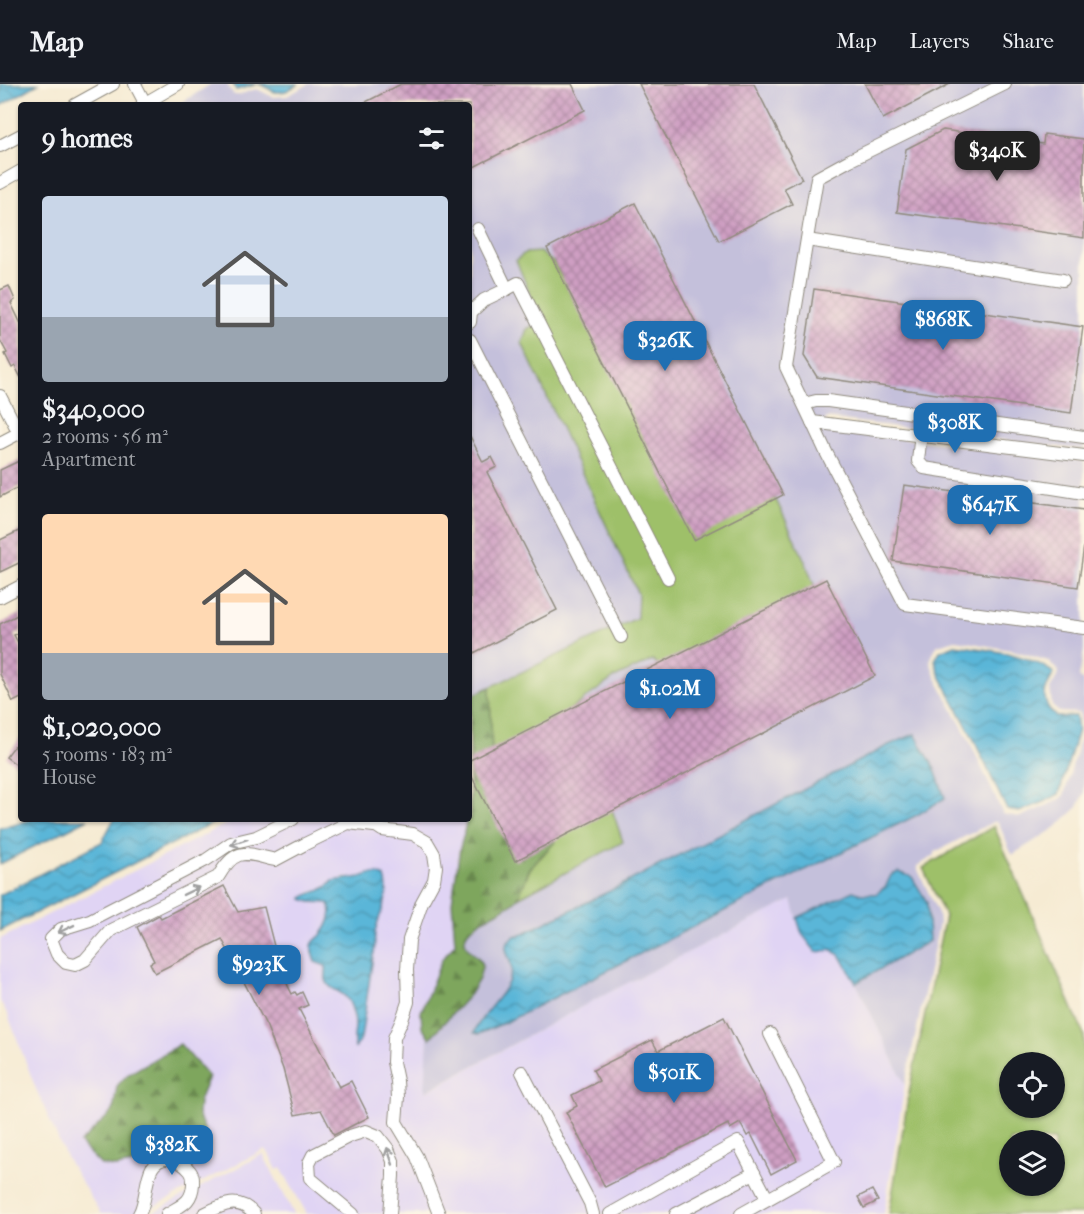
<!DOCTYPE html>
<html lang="en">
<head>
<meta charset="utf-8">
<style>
  :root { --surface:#171b24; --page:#20242c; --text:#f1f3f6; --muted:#9ea1a6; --line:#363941; --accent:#1f6fb2 }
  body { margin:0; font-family:"IM FELL French Canon",serif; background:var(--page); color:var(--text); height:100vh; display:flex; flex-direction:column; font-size:22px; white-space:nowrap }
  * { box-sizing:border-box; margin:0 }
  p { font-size:20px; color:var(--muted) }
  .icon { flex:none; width:33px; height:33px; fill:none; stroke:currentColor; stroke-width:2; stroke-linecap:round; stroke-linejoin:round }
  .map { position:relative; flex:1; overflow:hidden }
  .panel { position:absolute; left:18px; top:18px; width:454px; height:720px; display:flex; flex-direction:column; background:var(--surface); border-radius:6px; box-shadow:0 2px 4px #0004 }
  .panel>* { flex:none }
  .controls { position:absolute; left:999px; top:968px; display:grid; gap:12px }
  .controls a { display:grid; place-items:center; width:66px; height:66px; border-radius:50%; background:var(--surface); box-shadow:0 2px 4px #0004; font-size:30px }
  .price { position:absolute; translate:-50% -51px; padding:0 14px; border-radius:12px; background:var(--accent); color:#fff; font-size:20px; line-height:39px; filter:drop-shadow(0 2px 3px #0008) }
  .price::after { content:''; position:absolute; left:50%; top:36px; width:18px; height:14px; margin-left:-9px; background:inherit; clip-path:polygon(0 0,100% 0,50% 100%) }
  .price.current { background:#222; color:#fff }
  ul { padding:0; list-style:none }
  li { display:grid; align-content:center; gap:12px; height:318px; padding:0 24px }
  li span { display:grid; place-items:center; height:186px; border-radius:6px; color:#555 }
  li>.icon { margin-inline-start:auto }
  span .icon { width:108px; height:108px; fill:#fffc; stroke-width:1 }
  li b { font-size:26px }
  h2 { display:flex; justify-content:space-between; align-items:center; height:72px; padding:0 24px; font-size:26px }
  header { display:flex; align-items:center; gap:36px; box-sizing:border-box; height:84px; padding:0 30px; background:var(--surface); border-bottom:2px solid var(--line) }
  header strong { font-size:28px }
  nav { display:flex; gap:33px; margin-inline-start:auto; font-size:21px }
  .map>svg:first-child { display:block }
  .built { fill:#e0d4f4; fill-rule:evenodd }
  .industrial { fill:#c4c0db; fill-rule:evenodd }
  .green { fill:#9ec069; stroke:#64764a; stroke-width:1.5; fill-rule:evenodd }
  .forest { fill:url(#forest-firs); stroke:#546844; stroke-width:1.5 }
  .water { fill:url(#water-waves); stroke:#427082; stroke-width:1.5 }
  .building { fill:url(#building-cross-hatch) }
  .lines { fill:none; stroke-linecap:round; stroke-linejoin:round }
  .minor-casing { stroke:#908b7f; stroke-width:14 }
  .minor { stroke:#fff; stroke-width:12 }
  .oneway { stroke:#a0a0a0 }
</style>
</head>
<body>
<header>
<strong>Map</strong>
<nav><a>Map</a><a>Layers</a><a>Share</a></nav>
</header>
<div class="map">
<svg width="1084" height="1130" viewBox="0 0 1084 1130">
  <defs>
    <pattern id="forest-firs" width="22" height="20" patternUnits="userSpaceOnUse" patternTransform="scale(1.5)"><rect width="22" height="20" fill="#7ea65d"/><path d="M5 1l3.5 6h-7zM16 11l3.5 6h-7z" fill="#67874d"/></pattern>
    <pattern id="water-waves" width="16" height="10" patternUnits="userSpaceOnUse" patternTransform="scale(1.5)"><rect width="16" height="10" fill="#5ab6d8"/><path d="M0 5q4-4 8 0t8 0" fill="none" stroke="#4b94af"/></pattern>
    <pattern id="building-cross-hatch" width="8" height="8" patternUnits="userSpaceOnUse" patternTransform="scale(1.5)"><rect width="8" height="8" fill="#cf9fc3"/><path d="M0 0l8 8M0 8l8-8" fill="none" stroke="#a8829f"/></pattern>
  </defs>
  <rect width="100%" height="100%" fill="#fcf5e5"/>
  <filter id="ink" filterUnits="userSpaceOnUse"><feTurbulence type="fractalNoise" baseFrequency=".0167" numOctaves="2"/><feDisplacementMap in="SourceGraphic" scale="12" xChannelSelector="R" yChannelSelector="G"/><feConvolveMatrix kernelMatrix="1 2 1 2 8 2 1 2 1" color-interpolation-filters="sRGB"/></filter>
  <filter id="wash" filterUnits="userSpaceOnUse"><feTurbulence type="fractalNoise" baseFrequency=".008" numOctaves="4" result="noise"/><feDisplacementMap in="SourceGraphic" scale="24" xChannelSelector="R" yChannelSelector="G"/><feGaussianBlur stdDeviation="1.35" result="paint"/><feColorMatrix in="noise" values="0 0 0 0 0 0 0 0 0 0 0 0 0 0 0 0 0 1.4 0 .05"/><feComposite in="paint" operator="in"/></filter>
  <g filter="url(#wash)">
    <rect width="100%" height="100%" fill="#f6ebd3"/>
    <!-- built -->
    <g class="built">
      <path d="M236,735H467L464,748V750L459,764L452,818L456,860L442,875L421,928L422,944L428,952L426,1008L596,915L792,816L802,850L815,868L832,866L841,872L856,899L905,1000L884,1130H307L281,1084L277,1086L268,1068L264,1066L140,1130H101L66,1073L36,1005L8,931L0,917V855ZM369,790L387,809L375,848L374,869L373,872L361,954L355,942L351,921L346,913L342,908L337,907L326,895L327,886L326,881L319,880L311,870L313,860L325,846L330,834L332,825L329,819L318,818L309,809L328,803L344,794L361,793ZM209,993L199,1017L198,1031L206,1049L163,1084L149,1077L116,1083L80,1059L113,1027Z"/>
      <polygon points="263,1070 294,1130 150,1130"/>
    </g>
    <!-- industrial -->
    <path class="industrial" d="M211,0H227L233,10L235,11H240L249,7L257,5L273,13L287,12L309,0H1084V366L826,334L823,345L1084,377V566L1079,593L1084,598V709L1078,723L1055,744L1012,771L999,740L997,738H993L935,768V771L918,782V786L938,829L939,840L905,1000L856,899L929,857L891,791L886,802L876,810H861L853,807L797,834L792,816L596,915L425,1008L428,952L429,954L470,910L479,895L482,883L479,874L468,865L464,857L465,852L470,846L492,830L503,826L518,814L623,758L568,627L614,594L653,576L664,588L833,551L804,475L721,299L605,273L554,179L516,177L535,222L638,511L637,534L470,612V21H178ZM956,556L1016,567L1051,578V581L1057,585L1059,588L1058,591L1050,605L1052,622L1059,628L1079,629L1083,645L1064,711L1062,714L1046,722L1020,733L1003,730L968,654L935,592L930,577L935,565L938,561ZM915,650L934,683L945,713L917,731L787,795L506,938L479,950L474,949L478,939L507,902L513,885L505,862L517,853L618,803L889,661Z"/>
    <!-- green -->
    <g class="green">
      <polygon points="540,168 554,179 605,273 721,299 804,475 833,551 664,588 653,576 614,594 568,627 598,684 623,758 518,814 530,785 555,758 492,679 490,603 637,534 638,510 522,259 527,245 534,241 535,222 516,176 525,169"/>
      <path d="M994,742L1084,951V1130H889L909,1008L945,832L923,784ZM1010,978H1054V1023H1010ZM1010,1056H1054V1101H1010Z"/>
    </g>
    <!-- forest -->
    <g class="forest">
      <path d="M490,603L492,679L555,758C547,767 535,776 529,786C524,795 523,809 516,816C506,827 466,839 465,855C464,865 476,870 481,877L482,883L479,895L470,910L430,954L422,944L421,928L442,875L455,860L452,818L460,764L464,750V748L467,735H470V612Z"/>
      <polygon points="180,960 209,993 199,1017 198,1031 206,1049 209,1062 207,1069 188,1085 181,1089 163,1084 149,1077 116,1083 101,1081 84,1064 80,1059 113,1027 117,1002 127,991"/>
    </g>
    <!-- water -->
    <g class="water">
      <polygon points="0,0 38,0 0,22"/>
      <polygon points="233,0 299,0 286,7 280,8 274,8 264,2 258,0 236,6"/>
      <path d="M955,561C988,566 1026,568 1054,589C1043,607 1040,617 1056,633L1076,632L1078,646L1059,710L1044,718L1019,728L1007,726L972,652L939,590L935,576L940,567Z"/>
      <path d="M915,650L934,683L945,714L917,731L787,795L506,938L479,950L474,949C482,927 504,914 511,891C516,874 493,862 517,851L518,852L618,803L889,661Z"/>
      <polygon points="32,735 88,735 0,780 0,744 14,741"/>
      <polygon points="114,735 217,735 217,737 0,847 0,811 102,758"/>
      <polygon points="899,788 912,793 927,818 929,857 856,899 841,872 832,866 816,868 802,850 797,834 853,807 861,810 876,810 886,802 891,791"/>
      <path d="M369,790H378L385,793C392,813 378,830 375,849C374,857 376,866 373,872L361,954L355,964C352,956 355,950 355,941C355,935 353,928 351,922C345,904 330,909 326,896C325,891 327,887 326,882L315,878C313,872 310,865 313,859C315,856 318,854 320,852C328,843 334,830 329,819L311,818L303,815L302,814C312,807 326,807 333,797L361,793Z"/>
    </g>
    <g id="blocks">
      <!-- building -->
      <g class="building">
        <polygon points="401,0 572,0 585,26 470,85 470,21 360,21"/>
        <polygon points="639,0 754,0 802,95 784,104 792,120 719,157"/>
        <polygon points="865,0 950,0 883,35"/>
        <polygon points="943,46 1043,60 1044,50 1084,55 1084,154 897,128 906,65"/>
        <polygon points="635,119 783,411 694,456 547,164"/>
        <polygon points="9,202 15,216 11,219 21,240 21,294 15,282 12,284 5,270 7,269 0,256 0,206"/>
        <polygon points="814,205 1083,243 1071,329 817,293 804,272"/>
        <polygon points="470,352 483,378 492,373 497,383 487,388 557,526 470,571"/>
        <polygon points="21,376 21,402 0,413 0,386"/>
        <polygon points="904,401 1084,426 1084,462 1078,503 893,477"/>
        <polygon points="21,446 21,478 0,488 0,456"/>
        <polygon points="826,495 875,592 515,777 470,689 470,676"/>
        <polygon points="21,529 21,547 14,551 21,564 21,614 13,618 0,590 0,540"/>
        <polygon points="21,653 21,684 6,673"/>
        <polygon points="224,802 238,828 264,823 274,862 288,902 292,910 295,908 297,911 302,908 308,921 299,925 339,1003 351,997 369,1033 334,1051 321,1026 295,1031 283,985 267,943 222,855 155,889 150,879 154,877 137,843 159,831 161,834"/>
        <polygon points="724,933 797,1076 771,1090 751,1050 747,1052 740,1039 730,1045 728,1040 605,1103 566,1028 577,1022 572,1011 599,997 593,986 652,956 658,967"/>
        <polygon points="872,1106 878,1117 864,1124 858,1113"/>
      </g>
    </g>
  </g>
  <g filter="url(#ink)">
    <use href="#blocks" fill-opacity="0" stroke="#908b7f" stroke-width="1.5"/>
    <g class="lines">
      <defs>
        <g id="minor">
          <polyline points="135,0 145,19"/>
          <polyline points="75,21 113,0"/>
          <polyline points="142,21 178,0"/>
          <polyline points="0,62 21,51"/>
          <polyline points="0,99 21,87"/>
          <polyline points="807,156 1063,196"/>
          <polyline points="507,205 518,199 668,494"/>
          <polyline points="470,238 471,228 484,216 507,205 478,145"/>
          <polyline points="470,256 621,553"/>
          <polyline points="0,312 19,349"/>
          <polyline points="804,320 816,317 828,317 1084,353"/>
          <polyline points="923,330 918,377 924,384 1084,409"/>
          <polyline points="812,338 786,283 817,94 850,76 1005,0"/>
          <polyline points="0,359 21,348"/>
          <polyline points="1084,372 812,338 826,368 905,520 1084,544"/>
          <polyline points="0,513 21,502"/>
          <path d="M293,735L256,753L231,759L206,776L90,836L61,845L51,855L57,870L66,879L75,881L85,876L111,846L218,793C236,762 245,769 275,776L305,760L348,739L374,742"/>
          <polyline points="370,738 382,746 413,750 427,758 434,770 436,783 434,796 422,818 409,856 407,886 408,918 402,936 394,954 393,978 397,997 398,1013 396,1038 417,1073 439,1130"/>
          <polyline points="522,988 590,1119 593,1130"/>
          <path d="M139,1130C150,1113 141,1072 171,1075C177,1075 186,1082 190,1087C194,1092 193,1095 193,1100C192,1119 181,1121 167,1130"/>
          <path d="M204,1130C222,1121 238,1112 254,1130"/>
          <polyline points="353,1130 310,1094 309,1079 313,1071 350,1052 366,1047 378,1052 388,1065 393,1077 393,1092 390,1130"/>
          <polyline points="610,1130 738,1058 767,1114"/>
          <polyline points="676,1130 754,1089"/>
          <polyline points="741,1130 834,1078 770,950"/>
        </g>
      </defs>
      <!-- minor casing -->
      <use href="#minor" class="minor-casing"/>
      <!-- minor -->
      <use href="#minor" class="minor"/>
    </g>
    <!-- one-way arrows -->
    <defs><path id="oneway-shaft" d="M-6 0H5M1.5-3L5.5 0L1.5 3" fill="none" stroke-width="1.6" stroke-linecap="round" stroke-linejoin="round" transform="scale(1.5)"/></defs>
    <g class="oneway">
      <use href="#oneway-shaft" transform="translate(239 758) rotate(162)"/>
      <use href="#oneway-shaft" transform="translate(191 807) rotate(-26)"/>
      <use href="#oneway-shaft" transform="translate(66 845) rotate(154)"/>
      <use href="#oneway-shaft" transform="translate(390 1072) rotate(-109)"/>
    </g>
  </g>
</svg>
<div class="controls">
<a><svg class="icon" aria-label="locate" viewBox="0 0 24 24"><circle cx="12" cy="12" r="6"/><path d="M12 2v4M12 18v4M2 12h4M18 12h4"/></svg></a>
<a><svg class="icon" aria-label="layers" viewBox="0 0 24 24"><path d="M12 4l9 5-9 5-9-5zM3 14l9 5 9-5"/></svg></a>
</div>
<b class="price current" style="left:997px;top:98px">$340K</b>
<b class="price" style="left:943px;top:267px">$868K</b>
<b class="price" style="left:665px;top:288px">$326K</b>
<b class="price" style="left:955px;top:370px">$308K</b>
<b class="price" style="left:990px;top:452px">$647K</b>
<b class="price" style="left:670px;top:636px">$1.02M</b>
<b class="price" style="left:259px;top:912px">$923K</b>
<b class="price" style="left:674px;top:1020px">$501K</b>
<b class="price" style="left:172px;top:1092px">$382K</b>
<section class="panel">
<h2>9 homes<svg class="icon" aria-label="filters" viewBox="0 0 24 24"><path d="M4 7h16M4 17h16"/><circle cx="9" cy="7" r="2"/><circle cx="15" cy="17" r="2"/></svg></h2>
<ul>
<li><span style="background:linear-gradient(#c9d6e8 65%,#9aa5b1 0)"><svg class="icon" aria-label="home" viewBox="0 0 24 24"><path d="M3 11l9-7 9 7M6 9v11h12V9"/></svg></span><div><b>$340,000</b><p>2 rooms · 56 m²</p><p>Apartment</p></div></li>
<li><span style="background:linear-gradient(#ffd9b3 75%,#9aa5b1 0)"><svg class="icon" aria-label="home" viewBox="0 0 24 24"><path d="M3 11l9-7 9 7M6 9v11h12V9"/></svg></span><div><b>$1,020,000</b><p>5 rooms · 183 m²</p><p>House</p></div></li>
</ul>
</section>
</div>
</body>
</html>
